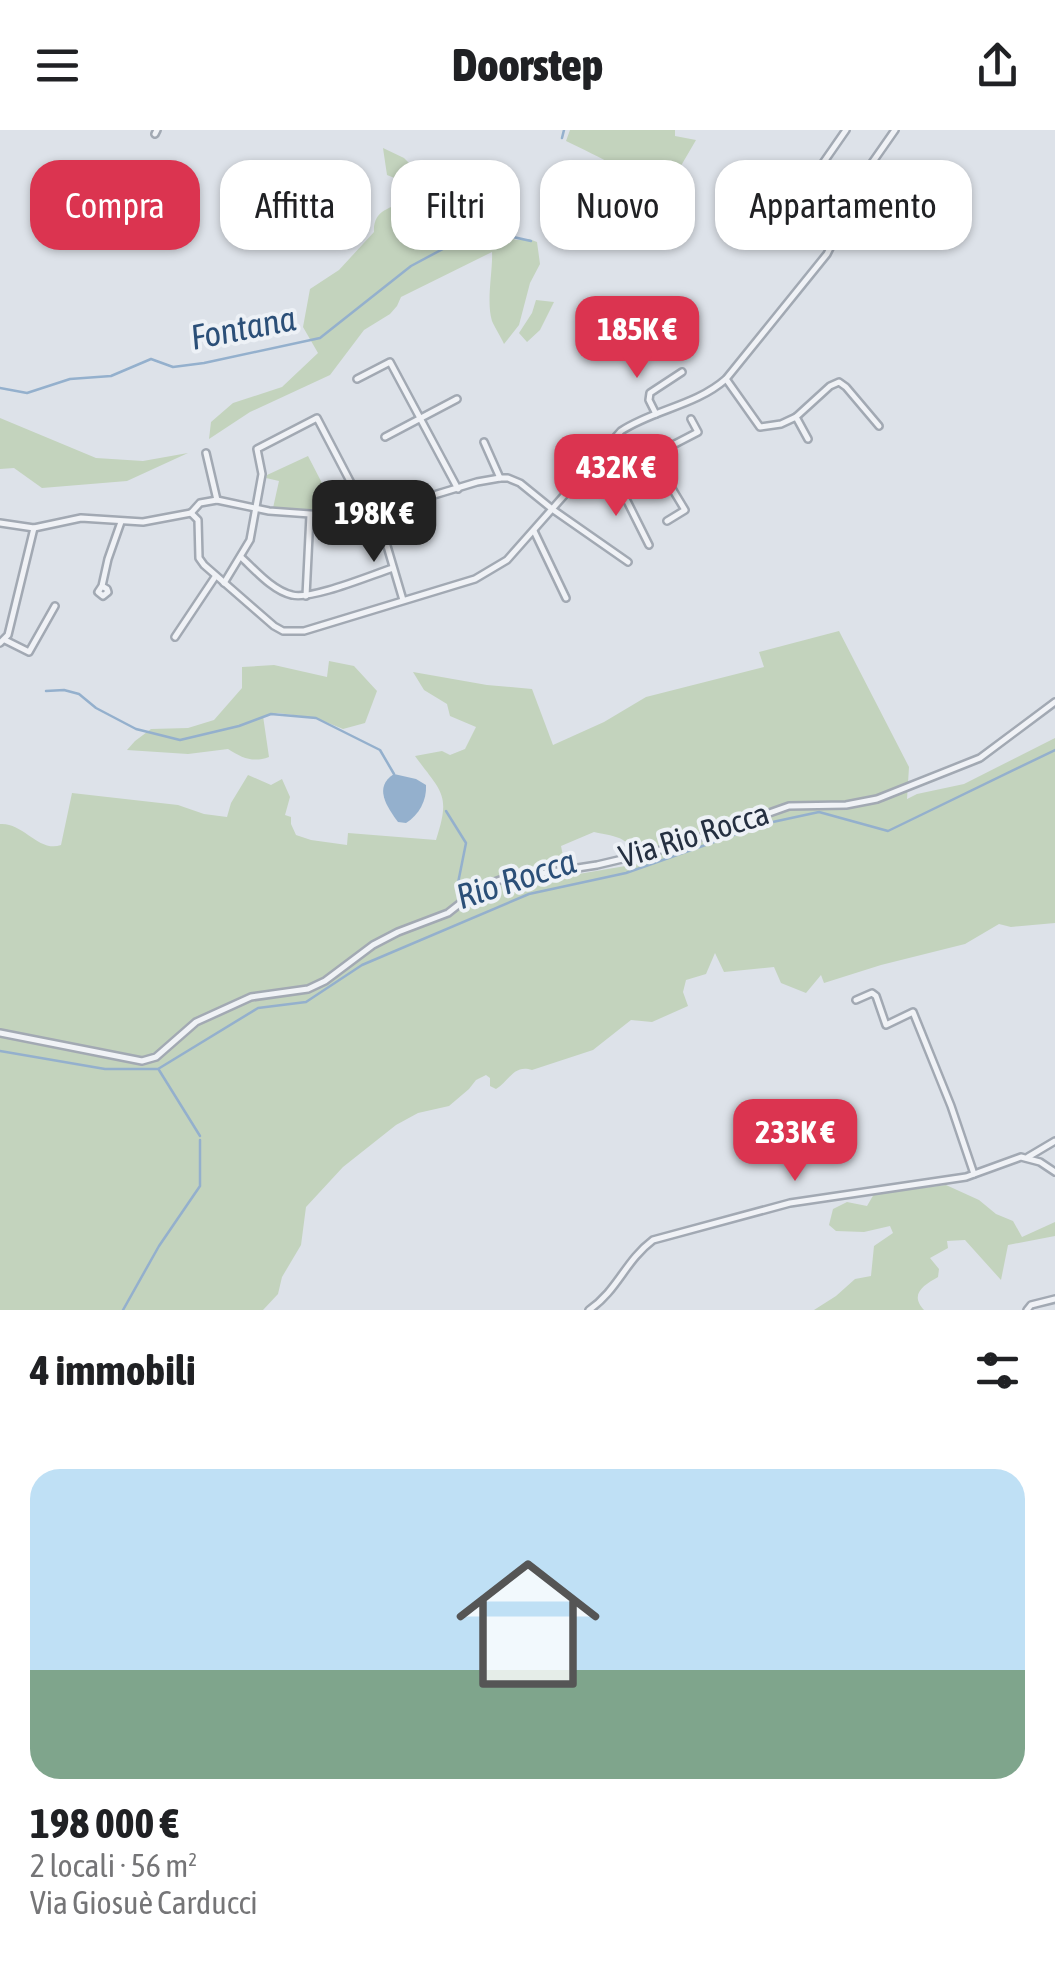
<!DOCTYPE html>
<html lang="it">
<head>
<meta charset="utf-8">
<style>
  :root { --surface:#fff; --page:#f2f2f2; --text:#202124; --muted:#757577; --line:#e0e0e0; --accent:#db3450 }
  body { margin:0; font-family:"Asap Condensed",sans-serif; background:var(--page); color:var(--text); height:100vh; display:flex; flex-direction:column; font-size:38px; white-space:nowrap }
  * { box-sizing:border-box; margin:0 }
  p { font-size:32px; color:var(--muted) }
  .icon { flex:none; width:55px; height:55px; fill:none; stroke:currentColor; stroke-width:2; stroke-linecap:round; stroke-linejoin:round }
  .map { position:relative; height:1180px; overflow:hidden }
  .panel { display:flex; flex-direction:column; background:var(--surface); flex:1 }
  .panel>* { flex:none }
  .hud { position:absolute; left:30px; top:30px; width:995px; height:90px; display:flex; gap:20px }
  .price { position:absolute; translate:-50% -85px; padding:0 22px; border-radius:20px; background:var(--accent); color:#fff; font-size:32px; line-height:65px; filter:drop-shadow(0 2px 5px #0008) }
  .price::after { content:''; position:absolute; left:50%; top:60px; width:30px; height:22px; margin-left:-15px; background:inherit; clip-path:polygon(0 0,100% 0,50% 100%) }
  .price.selected { background:#222; color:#fff }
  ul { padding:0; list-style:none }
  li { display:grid; align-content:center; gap:20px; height:530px; padding:0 30px }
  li+li { border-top:2px solid var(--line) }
  li span { display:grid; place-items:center; height:310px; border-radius:30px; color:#555 }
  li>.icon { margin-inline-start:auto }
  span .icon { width:180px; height:180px; fill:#fffc; stroke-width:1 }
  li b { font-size:42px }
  h2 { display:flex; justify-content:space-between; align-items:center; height:120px; padding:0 30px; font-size:42px }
  .chip { padding:0 35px; border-radius:30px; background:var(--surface); box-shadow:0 2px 8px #0004; font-size:35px; line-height:90px }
  .chip.selected { background:var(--accent); color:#fff }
  header { display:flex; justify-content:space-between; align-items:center; height:130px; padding:0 30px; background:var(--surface); font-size:45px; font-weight:800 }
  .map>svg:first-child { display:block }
  .green { fill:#c3d3bd; fill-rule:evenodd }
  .water { fill:#94b0cd }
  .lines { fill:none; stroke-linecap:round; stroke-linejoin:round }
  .stream { stroke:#94b0cd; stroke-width:2.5 }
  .minor-casing { stroke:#a2a9b3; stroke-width:10 }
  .minor { stroke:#f0f2f6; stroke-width:5 }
  .labels { text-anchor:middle; stroke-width:8; stroke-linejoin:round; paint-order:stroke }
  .street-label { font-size:32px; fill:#253041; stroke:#edf1f6 }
  .water-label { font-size:35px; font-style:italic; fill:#2b4f78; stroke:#edf1f6 }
</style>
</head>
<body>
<header><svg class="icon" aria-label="menu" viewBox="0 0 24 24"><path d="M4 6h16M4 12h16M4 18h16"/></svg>Doorstep<svg class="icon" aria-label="share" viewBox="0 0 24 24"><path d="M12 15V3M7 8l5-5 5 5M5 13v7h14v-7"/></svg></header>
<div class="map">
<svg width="1055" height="1180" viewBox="0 0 1055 1180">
  <rect width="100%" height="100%" fill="#dde2e9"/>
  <!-- green -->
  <g class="green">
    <path d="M570,0H675V6L696,10L661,70C634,43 599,27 566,11Z"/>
    <path d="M383,18L404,28L440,64L449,80L464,88L494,95L505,106L516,110L529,109L537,112L540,134L530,153L519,195L504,214C501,207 495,198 492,191C486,172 493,141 492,122L401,167L397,176L390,184L364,200L330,245L250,282L209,309L211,292L233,273L282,257L318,223L303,197L310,159L339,140L374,102C373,80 390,78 407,71L410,63L407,53L387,45Z"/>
    <polygon points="536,170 554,172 540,200 527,212 519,203 532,183"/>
    <polygon points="0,288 96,328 143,331 188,323 127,351 42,358 14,338 0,339"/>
    <polygon points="308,326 324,357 318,361 317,381 273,378 279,351 266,348 267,345"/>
    <path d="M839,501L909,637L907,669L917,664L964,654L1055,608V793L1011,797L999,794L965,814L881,835L824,853L821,845L806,863L781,853L774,837L724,842L715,823L706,844L686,850L683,862L688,876L652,892L631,890L593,920L532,940C514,934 509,951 496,959L490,956V948L486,945L476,950L469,959L449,976L418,983L396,995L343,1037L306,1077L301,1115L282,1147L278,1164L263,1180H0V694C23,692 39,723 61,715L72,663L178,675L204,684L227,687L231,673L248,645L271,655L282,649L290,667L285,685L291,687V694L296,705L311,710L347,715L348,703L436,710C451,664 442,663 415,626L442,621L450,625L465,619L476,597L450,586L447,574L424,560L413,542L487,555L532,559L553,615L604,592L646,567L764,537L759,522ZM594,702C618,707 632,707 637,734L567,746L561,716Z"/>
    <path d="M329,531L354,536L377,561L365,593L343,599L316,588L278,583L263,586L269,627C253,633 242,628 228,619L188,624L127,620L135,611L151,599L188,598L214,590L242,558V537L274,535L327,547Z"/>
    <path d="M946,1055L979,1070L996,1084L1013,1091L1022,1107L1055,1092V1106L1008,1115L1001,1150L965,1110L947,1111L948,1118L930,1128L939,1139L938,1147C924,1155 909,1164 924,1180H814L836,1166L855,1149L871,1146L874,1116L893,1103L890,1096L864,1102L836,1101L829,1095L833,1079L847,1072L867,1076L874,1064Z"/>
  </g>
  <!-- water -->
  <path class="water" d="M394,644L416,649L426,655C427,670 419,685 406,693L398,692C387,677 373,657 394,644Z"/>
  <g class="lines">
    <!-- stream -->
    <g class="stream">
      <polyline points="562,8 564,0"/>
      <polyline points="0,258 27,263 70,249 111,246 151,229 173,237 204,233 320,208 411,136 469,105 495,103 531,111"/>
      <polyline points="46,561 64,560 79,564 96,578 136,599 180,610 239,596 271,584 316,588 380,620 394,644"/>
      <polyline points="446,681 466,713 458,753 461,765"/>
      <polyline points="0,921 105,939 158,939 258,878 306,872 362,835 529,764 626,743 768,693 819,682 888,701 1055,620"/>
      <polyline points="159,940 200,1006"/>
      <polyline points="123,1180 159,1116 200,1056 200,1010"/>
    </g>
    <defs>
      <g id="minor">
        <polyline points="155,4 157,0"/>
        <polyline points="821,36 846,0"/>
        <polyline points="357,249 390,232 458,359"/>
        <polyline points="726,249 760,297 781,294 796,287 808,309"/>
        <polyline points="656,284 649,270 650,263 682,242"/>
        <polyline points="796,287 830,256 839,252 846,257 879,296"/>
        <polyline points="385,307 457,269"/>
        <polyline points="484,312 500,348"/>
        <polyline points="206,323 217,370"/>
        <polyline points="601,323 615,349 619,351 671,316 698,302 691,289"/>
        <polyline points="653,327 685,380 667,391"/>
        <polyline points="617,351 649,415"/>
        <path d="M191,383L198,390L199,428L204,435L274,496L283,501H304L475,449L507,430L621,301C655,279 695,276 726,249L827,124L832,114L844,73L895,0"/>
        <polyline points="191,383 200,373 217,370 269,381 379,389 434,365 477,352 500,348 508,348 520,353 552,379 628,432"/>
        <polyline points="379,389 403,470"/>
        <polyline points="0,393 34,398 81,388 143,392 191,383"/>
        <polyline points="534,401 566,468"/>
        <path d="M241,427C255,440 273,461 292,465C312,470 371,445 393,438"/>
        <polyline points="224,453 250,410 262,344 257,319 317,288 352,355 365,388"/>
        <polyline points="102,456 98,462 103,466 108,462 107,459 102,456 108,429 121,392"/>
        <polyline points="306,466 310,385"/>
        <polyline points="175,507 215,447"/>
        <polyline points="5,510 29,522 55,476"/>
        <polyline points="0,513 8,505 34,398"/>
        <polyline points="856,870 872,863 876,866 886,895 913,882 951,976 974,1044"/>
        <polyline points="0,903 142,931 156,927 196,892 251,867 308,859 325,851 373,815 398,802 448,783 481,757 500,750 597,735 673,717 789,676 846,675 877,669 980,628 1055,572"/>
        <polyline points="1028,1027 1055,1011"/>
        <path d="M589,1180C618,1160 625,1131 653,1110L790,1073L966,1047L1021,1027L1040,1032L1055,1042"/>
        <polyline points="1027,1180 1031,1175 1055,1169"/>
      </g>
    </defs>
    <!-- minor casing -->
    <use href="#minor" class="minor-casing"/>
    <!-- minor -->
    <use href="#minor" class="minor"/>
  </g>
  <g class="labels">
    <!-- street labels -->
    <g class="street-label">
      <text transform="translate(694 705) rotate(-17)" y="11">Via Rio Rocca</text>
    </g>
    <!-- water labels -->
    <g class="water-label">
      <text transform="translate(243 198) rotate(-11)" y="12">Fontana</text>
      <text transform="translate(516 749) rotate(-18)" y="12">Rio Rocca</text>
    </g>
  </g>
</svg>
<b class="price" style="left:637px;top:251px">185K €</b>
<b class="price" style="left:616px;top:389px">432K €</b>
<b class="price selected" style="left:374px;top:435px">198K €</b>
<b class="price" style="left:795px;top:1054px">233K €</b>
<div class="hud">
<a class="chip selected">Compra</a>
<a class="chip">Affitta</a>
<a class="chip">Filtri</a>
<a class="chip">Nuovo</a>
<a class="chip">Appartamento</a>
</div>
</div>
<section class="panel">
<h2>4 immobili<svg class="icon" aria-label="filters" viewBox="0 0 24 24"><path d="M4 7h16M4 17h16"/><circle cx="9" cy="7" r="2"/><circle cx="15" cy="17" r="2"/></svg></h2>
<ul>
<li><span style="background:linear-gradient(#bfe0f5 65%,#7fa58c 0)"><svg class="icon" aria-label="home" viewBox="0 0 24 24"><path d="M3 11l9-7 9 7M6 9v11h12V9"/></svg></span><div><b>198 000 €</b><p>2 locali · 56 m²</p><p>Via Giosuè Carducci</p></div></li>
</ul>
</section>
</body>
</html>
